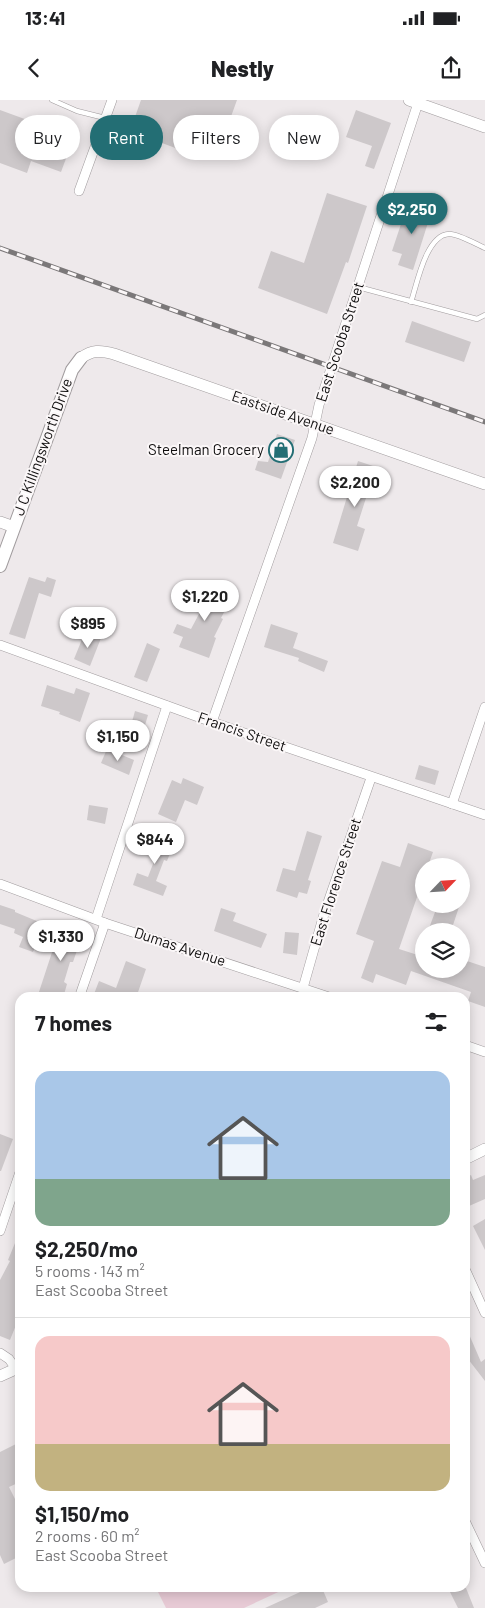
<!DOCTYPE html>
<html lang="en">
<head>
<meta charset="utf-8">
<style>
  :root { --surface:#fff; --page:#f6f6f6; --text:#202124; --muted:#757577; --line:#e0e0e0; --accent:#236e74 }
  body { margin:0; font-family:Barlow,sans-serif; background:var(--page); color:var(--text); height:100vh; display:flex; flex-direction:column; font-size:19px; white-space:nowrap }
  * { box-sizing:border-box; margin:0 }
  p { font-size:16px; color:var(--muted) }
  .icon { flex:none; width:28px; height:28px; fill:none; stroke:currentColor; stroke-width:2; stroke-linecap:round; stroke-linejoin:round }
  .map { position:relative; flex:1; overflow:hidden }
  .sheet { position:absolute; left:15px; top:892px; width:455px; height:600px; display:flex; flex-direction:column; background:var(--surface); border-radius:15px; box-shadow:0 2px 12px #0003 }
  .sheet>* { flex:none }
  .banner { position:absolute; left:15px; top:15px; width:455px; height:45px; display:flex; gap:10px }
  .needle { width:32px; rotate:65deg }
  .fabs { position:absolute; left:415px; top:758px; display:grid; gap:10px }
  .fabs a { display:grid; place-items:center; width:55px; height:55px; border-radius:50%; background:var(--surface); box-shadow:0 2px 12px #0003; font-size:25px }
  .price { position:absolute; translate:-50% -42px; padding:0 11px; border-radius:18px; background:#fff; color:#222; font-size:16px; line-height:32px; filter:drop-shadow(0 1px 2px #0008) }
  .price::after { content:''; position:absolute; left:50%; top:30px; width:15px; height:11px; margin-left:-8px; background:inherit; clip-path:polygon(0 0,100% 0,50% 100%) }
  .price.active { background:var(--accent); color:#fff }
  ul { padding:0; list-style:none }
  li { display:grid; align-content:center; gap:10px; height:265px; padding:0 20px }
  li+li { border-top:1px solid var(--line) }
  li span { display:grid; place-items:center; height:155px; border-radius:15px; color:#555 }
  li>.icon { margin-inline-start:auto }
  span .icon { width:90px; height:90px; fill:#fffc; stroke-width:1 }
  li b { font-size:21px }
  h2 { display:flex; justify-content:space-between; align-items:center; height:60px; padding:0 20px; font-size:21px }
  .pill { padding:0 18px; border-radius:22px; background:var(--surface); box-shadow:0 2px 12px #0003; font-size:18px; line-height:45px }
  .pill.active { background:var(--accent); color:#fff }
  .status { display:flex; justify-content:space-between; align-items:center; height:35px; padding:0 25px; background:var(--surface); direction:ltr }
  .status svg { height:14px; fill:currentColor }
  header { display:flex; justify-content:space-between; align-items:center; height:65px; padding:0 20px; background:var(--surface); font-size:22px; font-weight:800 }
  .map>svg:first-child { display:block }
  .green { fill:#e7cad5 }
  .building { fill:#cdc8ca }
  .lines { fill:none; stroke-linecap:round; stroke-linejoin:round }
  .service-casing { stroke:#a19c9e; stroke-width:5.5 }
  .minor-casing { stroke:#a19c9e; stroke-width:10 }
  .tertiary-casing { stroke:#a19c9e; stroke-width:12 }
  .secondary-casing { stroke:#a19c9e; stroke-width:14 }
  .service { stroke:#fff; stroke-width:4.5 }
  .minor { stroke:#fff; stroke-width:9 }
  .tertiary { stroke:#fff; stroke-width:11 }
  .secondary { stroke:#fff; stroke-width:12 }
  .rail-casing { stroke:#7b7879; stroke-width:5 }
  .rail { stroke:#fbf7f8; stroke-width:3; stroke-dasharray:9; stroke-linecap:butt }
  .labels { text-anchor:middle; stroke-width:4; stroke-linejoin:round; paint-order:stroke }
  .street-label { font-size:15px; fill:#0e0d0d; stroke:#fbf7f8 }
  .poi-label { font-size:15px; fill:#0e0d0d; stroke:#fbf7f8; text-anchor:end }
</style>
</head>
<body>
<div class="status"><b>13:41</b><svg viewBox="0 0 49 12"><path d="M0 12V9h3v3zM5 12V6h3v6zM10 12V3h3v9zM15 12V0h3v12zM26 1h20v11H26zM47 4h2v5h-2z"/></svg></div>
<header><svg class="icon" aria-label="back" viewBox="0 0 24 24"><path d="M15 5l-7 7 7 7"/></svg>Nestly<svg class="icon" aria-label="share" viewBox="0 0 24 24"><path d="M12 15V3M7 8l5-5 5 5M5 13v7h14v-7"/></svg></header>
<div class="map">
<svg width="485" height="1508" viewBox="0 0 485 1508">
  <rect width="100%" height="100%" fill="#eee9eb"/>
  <!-- green -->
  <polygon class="green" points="156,1488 287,1488 244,1508 166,1508"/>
  <!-- building -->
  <g class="building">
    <polygon points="141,0 237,0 216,58 188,48 186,52 130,31"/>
    <polygon points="0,10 74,37 61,72 31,61 27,73 0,63"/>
    <polygon points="356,10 391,23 374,69 365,66 372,46 346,37"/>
    <polygon points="327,93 367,106 348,163 346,162 327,214 258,188 271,151 304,163"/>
    <polygon points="408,103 432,110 413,170 398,165 402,154 392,151"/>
    <polygon points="412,221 471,242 464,262 405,242"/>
    <polygon points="277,334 295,340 281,379 255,370 258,361 268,362"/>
    <polygon points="358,361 376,367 357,426 365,429 358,451 333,443"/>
    <polygon points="29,477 45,482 47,477 56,480 51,497 39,493 25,539 9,534"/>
    <polygon points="208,482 233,495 221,518 223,519 214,537 216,538 209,558 179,547 183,537 173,533 177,524 191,529 207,499 201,496"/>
    <polygon points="271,524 298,533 293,548 328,561 324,572 298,561 299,558 264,547"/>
    <polygon points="85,532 101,538 90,566 74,559"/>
    <polygon points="147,543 160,549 147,582 134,577"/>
    <polygon points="47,585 74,594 76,588 90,593 80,622 59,614 60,612 41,606"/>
    <polygon points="135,611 148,615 143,632 130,629"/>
    <polygon points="107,649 134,660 129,675 101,663"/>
    <polygon points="419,665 439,671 435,685 415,679"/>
    <polygon points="183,678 204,687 197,705 185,700 176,722 158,714 172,680 181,684"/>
    <polygon points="89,705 108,708 105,724 87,720"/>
    <polygon points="307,731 322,736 308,780 311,781 307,794 299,792 297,798 276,791 283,768 295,771"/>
    <polygon points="151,733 174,743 167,761 164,760 156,781 167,786 163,796 133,785 137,773 148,777 156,756 144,752"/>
    <polygon points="408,743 433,752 428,766 424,766 424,777 399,849 424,857 424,869 461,869 461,859 485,867 485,907 468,901 471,892 411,871 406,885 376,874 373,883 361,878 374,841 356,834 382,761 400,767"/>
    <polygon points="438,804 460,804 451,831 428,831"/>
    <polygon points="0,805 15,810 15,812 44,824 33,852 19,847 23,837 14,833 15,829 0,824"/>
    <polygon points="221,808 236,813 233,821 267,834 261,848 214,831"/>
    <polygon points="69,822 85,827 73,862 70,862 64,882 67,884 63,898 37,898 58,834 64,836"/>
    <polygon points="285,832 299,833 297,855 283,853"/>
    <polygon points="126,861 146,869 136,898 103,898 94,894 99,881 116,888"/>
    <polygon points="0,1034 13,1039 1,1071 0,1071"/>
    <polygon points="471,1075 473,1080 485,1075 485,1099 469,1106 465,1097 465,1078"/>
    <polygon points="485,1119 485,1150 473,1126"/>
    <polygon points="20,1131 20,1215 10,1240 0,1236 0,1180 10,1161 8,1160"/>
    <polygon points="465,1225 481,1262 485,1259 485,1281 468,1259 465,1260"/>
    <polygon points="20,1342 20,1382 9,1387 20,1409 20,1456 4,1464 0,1455 0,1352"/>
    <polygon points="309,1488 322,1488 328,1502 315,1508 265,1508"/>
    <polygon points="448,1488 466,1488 474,1508 458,1508"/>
  </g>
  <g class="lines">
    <defs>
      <g id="service">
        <polyline points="52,0 77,11 105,18"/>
        <polyline points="358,187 477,219 485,215"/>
        <path d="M411,202C417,184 426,135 449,134C457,133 476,144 485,148"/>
      </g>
      <g id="minor">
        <polyline points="79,91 112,0"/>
        <polyline points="0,545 212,622 485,715"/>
        <polyline points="212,622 312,338 319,305 418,3"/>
        <polyline points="452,704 485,607"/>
        <polyline points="0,784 105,823 332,898"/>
        <polyline points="96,819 167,606"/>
        <polyline points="303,888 324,814 371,678"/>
        <polyline points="79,898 105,823"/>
        <polyline points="465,945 485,952"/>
        <polyline points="0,1131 20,1072"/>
        <polyline points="465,1169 485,1213"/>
        <polyline points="0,1253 9,1259 16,1269"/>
        <polyline points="465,1421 485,1463"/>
      </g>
      <g id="tertiary">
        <polyline points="409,0 485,27"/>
        <path d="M81,258C92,250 100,250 114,254L485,384"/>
        <polyline points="0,422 14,427"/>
        <polyline points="465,1059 485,1049"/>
        <polyline points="0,1276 20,1267"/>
      </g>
      <polyline id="secondary" points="0,466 72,270 81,258"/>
    </defs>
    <!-- service casing -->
    <use href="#service" class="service-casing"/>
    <!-- minor casing -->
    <use href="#minor" class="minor-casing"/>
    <!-- tertiary casing -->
    <use href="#tertiary" class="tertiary-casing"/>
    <!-- secondary casing -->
    <use href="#secondary" class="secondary-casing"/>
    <!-- service -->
    <use href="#service" class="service"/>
    <!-- minor -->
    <use href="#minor" class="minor"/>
    <!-- tertiary -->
    <use href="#tertiary" class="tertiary"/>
    <!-- secondary -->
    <use href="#secondary" class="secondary"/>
    <defs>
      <polyline id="rail" points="0,148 485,322"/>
    </defs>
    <!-- rail casing -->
    <use href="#rail" class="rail-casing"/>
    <!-- rail -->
    <use href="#rail" class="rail"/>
  </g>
  <!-- icons -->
  <defs>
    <symbol id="shop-ring" viewBox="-11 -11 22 22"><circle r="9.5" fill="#fbf7f8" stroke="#236e74" stroke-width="1.5"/><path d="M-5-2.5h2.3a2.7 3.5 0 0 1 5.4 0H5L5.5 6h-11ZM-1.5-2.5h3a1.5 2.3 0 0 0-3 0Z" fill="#236e74"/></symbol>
  </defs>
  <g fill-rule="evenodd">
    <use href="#shop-ring" x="267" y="336" width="28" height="28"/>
  </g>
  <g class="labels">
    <!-- street labels -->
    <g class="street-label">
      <text transform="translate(340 242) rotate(-72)" y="5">East Scooba Street</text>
      <text transform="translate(283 313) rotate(19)" y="5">Eastside Avenue</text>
      <text transform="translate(43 347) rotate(-70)" y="5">J C Killingsworth Drive</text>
      <text transform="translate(242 632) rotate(19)" y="5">Francis Street</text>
      <text transform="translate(336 782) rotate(-72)" y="5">East Florence Street</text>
      <text transform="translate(180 847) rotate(18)" y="5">Dumas Avenue</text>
    </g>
    <!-- poi labels -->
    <g class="poi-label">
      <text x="264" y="355">Steelman Grocery</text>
    </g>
  </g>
</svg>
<div class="fabs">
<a><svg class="needle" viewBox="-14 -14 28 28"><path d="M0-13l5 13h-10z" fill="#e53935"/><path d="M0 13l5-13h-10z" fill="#757577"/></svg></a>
<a><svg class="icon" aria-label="layers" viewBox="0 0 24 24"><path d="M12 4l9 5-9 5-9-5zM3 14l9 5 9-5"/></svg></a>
</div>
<b class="price active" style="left:412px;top:135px">$2,250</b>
<b class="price" style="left:355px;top:408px">$2,200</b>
<b class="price" style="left:205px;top:522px">$1,220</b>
<b class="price" style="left:88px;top:549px">$895</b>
<b class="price" style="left:118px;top:662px">$1,150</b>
<b class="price" style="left:155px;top:765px">$844</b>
<b class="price" style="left:61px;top:862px">$1,330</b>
<div class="banner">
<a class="pill">Buy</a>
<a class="pill active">Rent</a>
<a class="pill">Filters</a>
<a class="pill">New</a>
</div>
<section class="sheet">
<h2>7 homes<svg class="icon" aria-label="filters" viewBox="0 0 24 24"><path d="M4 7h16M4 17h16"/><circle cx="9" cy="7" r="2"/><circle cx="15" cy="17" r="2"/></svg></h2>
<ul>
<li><span style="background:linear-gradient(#a9c7e8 70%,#7fa58c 0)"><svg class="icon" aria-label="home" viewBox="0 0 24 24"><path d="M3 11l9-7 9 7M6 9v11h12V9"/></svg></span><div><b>$2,250/mo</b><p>5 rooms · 143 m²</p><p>East Scooba Street</p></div></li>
<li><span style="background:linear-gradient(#f6c9c9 70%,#c2b280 0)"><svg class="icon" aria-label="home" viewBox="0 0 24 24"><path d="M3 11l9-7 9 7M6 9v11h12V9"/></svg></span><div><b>$1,150/mo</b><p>2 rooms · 60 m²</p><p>East Scooba Street</p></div></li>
</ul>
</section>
</div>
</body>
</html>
